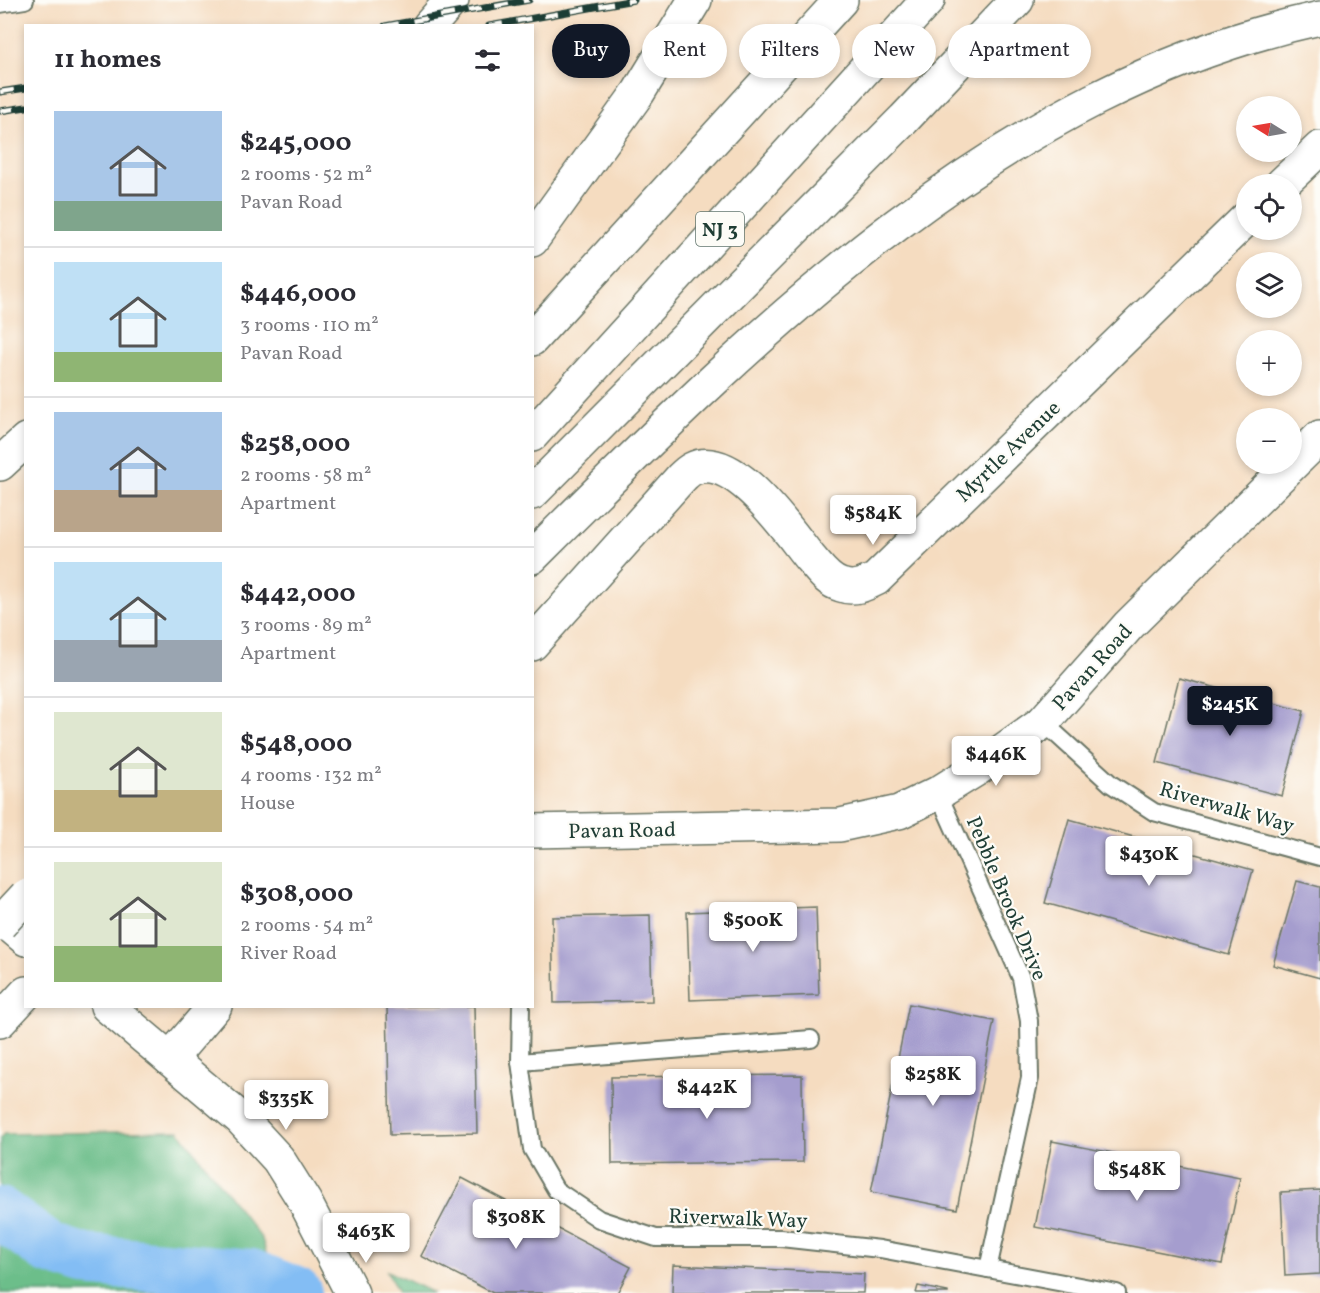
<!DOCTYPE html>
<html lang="en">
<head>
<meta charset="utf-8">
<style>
  :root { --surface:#fff; --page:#f7f7f7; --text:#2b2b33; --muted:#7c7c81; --line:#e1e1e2; --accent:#111827 }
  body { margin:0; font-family:Vollkorn,serif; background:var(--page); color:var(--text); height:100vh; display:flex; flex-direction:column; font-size:22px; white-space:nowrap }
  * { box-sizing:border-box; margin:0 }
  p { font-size:20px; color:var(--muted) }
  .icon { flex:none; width:33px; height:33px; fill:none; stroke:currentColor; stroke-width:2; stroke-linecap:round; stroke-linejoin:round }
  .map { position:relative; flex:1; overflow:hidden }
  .drawer { position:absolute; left:24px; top:24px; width:510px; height:984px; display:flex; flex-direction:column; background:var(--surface); border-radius:0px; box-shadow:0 3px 9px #0003 }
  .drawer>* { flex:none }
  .guide { position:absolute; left:552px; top:24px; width:570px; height:54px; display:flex; gap:12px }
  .needle { width:39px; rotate:281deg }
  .tools { position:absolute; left:1236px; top:96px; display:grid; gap:12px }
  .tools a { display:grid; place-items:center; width:66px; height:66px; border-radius:50%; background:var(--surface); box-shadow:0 3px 9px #0003; font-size:30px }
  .price { position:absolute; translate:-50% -51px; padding:0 14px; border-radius:6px; background:#fff; color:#222; font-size:20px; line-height:39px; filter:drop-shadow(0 2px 3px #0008) }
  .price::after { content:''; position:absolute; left:50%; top:36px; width:18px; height:14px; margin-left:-9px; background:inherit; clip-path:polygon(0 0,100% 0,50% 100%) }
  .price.selected { background:var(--accent); color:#fff }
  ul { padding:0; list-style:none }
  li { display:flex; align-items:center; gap:18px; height:150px; padding:0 30px }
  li+li { border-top:2px solid var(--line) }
  li span { display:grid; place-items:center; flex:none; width:168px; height:120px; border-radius:0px; color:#555 }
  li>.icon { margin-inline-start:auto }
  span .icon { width:72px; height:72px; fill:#fffc; stroke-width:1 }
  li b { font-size:26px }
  h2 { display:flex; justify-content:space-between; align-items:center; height:72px; padding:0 30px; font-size:26px }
  .chip { padding:0 21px; border-radius:27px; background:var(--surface); box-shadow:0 3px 9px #0003; font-size:21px; line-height:54px }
  .chip.selected { background:var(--accent); color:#fff }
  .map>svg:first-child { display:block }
  .forest { fill:#6cbe8a; stroke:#467e5f; stroke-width:1.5 }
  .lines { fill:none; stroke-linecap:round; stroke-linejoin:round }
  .river { stroke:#83bdf4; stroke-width:52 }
  .building { fill:#a59dce }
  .lane-casing { stroke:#6a7565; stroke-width:20 }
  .street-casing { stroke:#6a7565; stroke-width:36 }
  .secondary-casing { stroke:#6a7565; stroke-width:36 }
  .highway-casing { stroke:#6a7565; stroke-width:36 }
  .lane { stroke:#fff; stroke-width:16 }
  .street { stroke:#fff; stroke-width:33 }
  .secondary { stroke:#fff; stroke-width:33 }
  .highway { stroke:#fff; stroke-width:33 }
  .rail-casing { stroke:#1f3d34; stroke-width:7 }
  .rail { stroke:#fdfcf7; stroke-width:4.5; stroke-dasharray:14; stroke-linecap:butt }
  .highway-bridge-casing { stroke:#6a7565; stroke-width:36; stroke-linecap:butt }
  .highway-bridge { stroke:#fff; stroke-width:33 }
  .labels { text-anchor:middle; stroke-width:4.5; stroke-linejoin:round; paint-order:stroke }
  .shield { fill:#fdfcf7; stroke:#62766e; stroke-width:1.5 }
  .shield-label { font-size:20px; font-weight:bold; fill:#1f3d34 }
  .street-label { font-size:21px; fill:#1f3d34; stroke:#fdfcf7 }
</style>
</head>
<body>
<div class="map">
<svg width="1320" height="1293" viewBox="0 0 1320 1293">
  <rect width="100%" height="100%" fill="#fdfcf7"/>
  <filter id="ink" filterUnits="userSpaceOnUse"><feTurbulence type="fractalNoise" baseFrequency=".0167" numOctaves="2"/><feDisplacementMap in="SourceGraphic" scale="12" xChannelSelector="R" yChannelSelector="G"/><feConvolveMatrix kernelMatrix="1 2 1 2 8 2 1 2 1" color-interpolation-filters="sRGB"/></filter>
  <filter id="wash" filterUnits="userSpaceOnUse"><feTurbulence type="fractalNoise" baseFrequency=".008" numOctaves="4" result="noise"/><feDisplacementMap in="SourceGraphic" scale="24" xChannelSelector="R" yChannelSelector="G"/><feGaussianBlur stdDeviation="1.35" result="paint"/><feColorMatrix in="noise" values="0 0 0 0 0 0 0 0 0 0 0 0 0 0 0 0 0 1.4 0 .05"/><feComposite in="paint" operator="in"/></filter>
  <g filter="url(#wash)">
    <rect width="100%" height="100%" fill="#f5dcc0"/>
    <!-- forest -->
    <g class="forest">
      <polygon points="179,1131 262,1239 278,1293 0,1293 0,1138 4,1134"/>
      <polygon points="387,1271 433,1293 398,1293"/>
    </g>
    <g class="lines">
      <!-- river -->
      <polyline class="river" points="0,1213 48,1248 85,1260 251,1275 296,1293"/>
    </g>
    <g id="blocks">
      <!-- building -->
      <g class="building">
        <polygon points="1179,678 1304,711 1282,796 1157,763"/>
        <polygon points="1069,819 1253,870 1229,955 1045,903"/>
        <polygon points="1297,881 1320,887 1320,978 1273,965"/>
        <polygon points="816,907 819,995 690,1000 687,912"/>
        <polygon points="650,915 652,1001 554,1003 552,917"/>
        <polygon points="909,1004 994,1021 957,1209 871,1192"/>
        <polygon points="387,1006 474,1006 477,1133 390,1135"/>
        <polygon points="802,1075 803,1162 612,1164 611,1077"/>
        <polygon points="1052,1141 1240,1178 1222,1264 1035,1227"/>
        <polygon points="462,1178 631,1267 617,1293 493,1293 421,1256"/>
        <polygon points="1320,1190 1320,1274 1285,1276 1281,1192"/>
        <polygon points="673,1265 864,1274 863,1293 672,1293"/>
        <polygon points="918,1286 948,1292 948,1293 916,1293"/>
      </g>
    </g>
  </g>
  <g filter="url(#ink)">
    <use href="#blocks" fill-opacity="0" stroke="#6a7565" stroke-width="1.5"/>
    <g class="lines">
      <defs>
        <g id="lane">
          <polyline points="0,4 25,0"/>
          <polyline points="1043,722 1111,784 1154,812 1320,857"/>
          <polyline points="938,793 1021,978 1029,1021 1030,1078 988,1269"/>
          <polyline points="521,1006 520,1062 532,1149 556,1190 599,1219 656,1238 781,1238 880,1249 1117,1293"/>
          <polyline points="520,1062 811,1039"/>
        </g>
        <g id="street">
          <polyline points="1282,184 1320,148"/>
          <path d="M532,644L681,478C684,475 688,471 692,469C733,448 788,531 810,558C819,568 827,581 841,585C854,590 864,585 876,579L1246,219"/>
          <polyline points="532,831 840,825 899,812 938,793 977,769 1043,722 1129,625 1320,437"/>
          <polyline points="170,1059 215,1006"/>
        </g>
        <g id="secondary">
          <polyline points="429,26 452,0"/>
          <polyline points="0,464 26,440"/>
          <polyline points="0,917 26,939"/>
          <polyline points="107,1006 241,1119 278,1159 305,1202 352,1293"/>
        </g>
        <g id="highway">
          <polyline points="532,240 638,93 695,0"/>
          <polyline points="532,339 841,0"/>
          <polyline points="532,435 928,0"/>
          <polyline points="532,493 904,119 1017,0"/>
          <path d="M532,557C757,333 999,88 1320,18"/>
          <polyline points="0,1021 26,993"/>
        </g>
      </defs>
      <!-- lane casing -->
      <use href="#lane" class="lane-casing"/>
      <!-- street casing -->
      <use href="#street" class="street-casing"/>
      <!-- secondary casing -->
      <use href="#secondary" class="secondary-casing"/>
      <!-- highway casing -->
      <use href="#highway" class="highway-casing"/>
      <!-- lane -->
      <use href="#lane" class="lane"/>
      <!-- street -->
      <use href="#street" class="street"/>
      <!-- secondary -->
      <use href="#secondary" class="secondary"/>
      <!-- highway -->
      <use href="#highway" class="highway"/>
      <defs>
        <g id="rail">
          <polyline points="385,26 529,0"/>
          <polyline points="489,26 634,0"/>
          <polyline points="0,92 26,88"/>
          <polyline points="0,111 26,107"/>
        </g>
      </defs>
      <!-- rail casing -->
      <use href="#rail" class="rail-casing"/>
      <!-- rail -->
      <use href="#rail" class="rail"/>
      <defs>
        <polyline id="highway-bridge" points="0,924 26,896"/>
      </defs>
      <!-- highway-bridge casing -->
      <use href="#highway-bridge" class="highway-bridge-casing"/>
      <!-- highway-bridge -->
      <use href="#highway-bridge" class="highway-bridge"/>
    </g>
  </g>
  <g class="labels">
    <!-- shield labels -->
    <rect class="shield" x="696" y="212" width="48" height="34" rx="4.5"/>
    <g class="shield-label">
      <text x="720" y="236">NJ 3</text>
    </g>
    <!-- street labels -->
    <g class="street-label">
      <text transform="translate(1008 451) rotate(-44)" y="7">Myrtle Avenue</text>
      <text transform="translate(1092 667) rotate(-48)" y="7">Pavan Road</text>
      <text transform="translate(1227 807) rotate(16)" y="7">Riverwalk Way</text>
      <text transform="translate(622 830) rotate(-1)" y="7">Pavan Road</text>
      <text transform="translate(1007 898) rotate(67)" y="7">Pebble Brook Drive</text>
      <text transform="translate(738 1218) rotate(2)" y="7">Riverwalk Way</text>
    </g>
  </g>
</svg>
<div class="tools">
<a><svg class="needle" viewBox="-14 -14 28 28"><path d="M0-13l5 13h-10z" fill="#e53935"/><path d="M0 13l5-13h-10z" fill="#7c7c81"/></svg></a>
<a><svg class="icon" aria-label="locate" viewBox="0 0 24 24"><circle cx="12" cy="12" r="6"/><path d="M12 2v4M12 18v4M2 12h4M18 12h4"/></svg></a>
<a><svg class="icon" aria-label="layers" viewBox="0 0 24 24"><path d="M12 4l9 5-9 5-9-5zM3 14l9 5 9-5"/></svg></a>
<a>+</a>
<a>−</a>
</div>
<b class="price" style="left:873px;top:546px">$584K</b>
<b class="price selected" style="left:1230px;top:737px">$245K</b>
<b class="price" style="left:996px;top:787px">$446K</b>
<b class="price" style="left:1149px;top:887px">$430K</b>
<b class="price" style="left:753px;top:953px">$500K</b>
<b class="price" style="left:933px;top:1107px">$258K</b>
<b class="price" style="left:707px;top:1120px">$442K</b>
<b class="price" style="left:286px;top:1131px">$335K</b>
<b class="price" style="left:1137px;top:1202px">$548K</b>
<b class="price" style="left:516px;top:1250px">$308K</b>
<b class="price" style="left:366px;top:1264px">$463K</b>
<div class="guide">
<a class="chip selected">Buy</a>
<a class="chip">Rent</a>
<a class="chip">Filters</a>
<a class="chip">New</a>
<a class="chip">Apartment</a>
</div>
<section class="drawer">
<h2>11 homes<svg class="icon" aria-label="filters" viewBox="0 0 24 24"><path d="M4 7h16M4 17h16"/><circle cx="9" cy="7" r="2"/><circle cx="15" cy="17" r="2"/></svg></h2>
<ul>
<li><span style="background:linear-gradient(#a9c7e8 75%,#7fa58c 0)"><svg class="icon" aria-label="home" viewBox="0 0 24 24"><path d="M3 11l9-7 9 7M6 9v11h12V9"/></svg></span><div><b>$245,000</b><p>2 rooms · 52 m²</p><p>Pavan Road</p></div></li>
<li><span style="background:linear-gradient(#bfe0f5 75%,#8fb573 0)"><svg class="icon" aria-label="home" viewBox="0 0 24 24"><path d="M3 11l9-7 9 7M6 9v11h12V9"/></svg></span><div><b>$446,000</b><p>3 rooms · 110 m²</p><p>Pavan Road</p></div></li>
<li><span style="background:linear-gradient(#a9c7e8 65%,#b9a48a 0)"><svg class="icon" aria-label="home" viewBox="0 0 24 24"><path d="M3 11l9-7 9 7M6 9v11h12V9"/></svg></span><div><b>$258,000</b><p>2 rooms · 58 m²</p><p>Apartment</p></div></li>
<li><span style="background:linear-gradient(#bfe0f5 65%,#9aa5b1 0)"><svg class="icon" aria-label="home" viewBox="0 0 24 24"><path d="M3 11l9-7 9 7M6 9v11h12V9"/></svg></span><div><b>$442,000</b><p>3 rooms · 89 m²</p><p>Apartment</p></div></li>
<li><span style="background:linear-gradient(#dfe7d0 65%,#c2b280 0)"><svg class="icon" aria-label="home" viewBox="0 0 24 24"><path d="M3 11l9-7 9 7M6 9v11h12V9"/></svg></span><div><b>$548,000</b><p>4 rooms · 132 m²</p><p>House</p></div></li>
<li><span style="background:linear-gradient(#dfe7d0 70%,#8fb573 0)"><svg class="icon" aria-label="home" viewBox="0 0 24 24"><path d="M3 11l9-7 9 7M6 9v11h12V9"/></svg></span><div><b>$308,000</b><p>2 rooms · 54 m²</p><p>River Road</p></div></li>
</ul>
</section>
</div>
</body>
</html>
